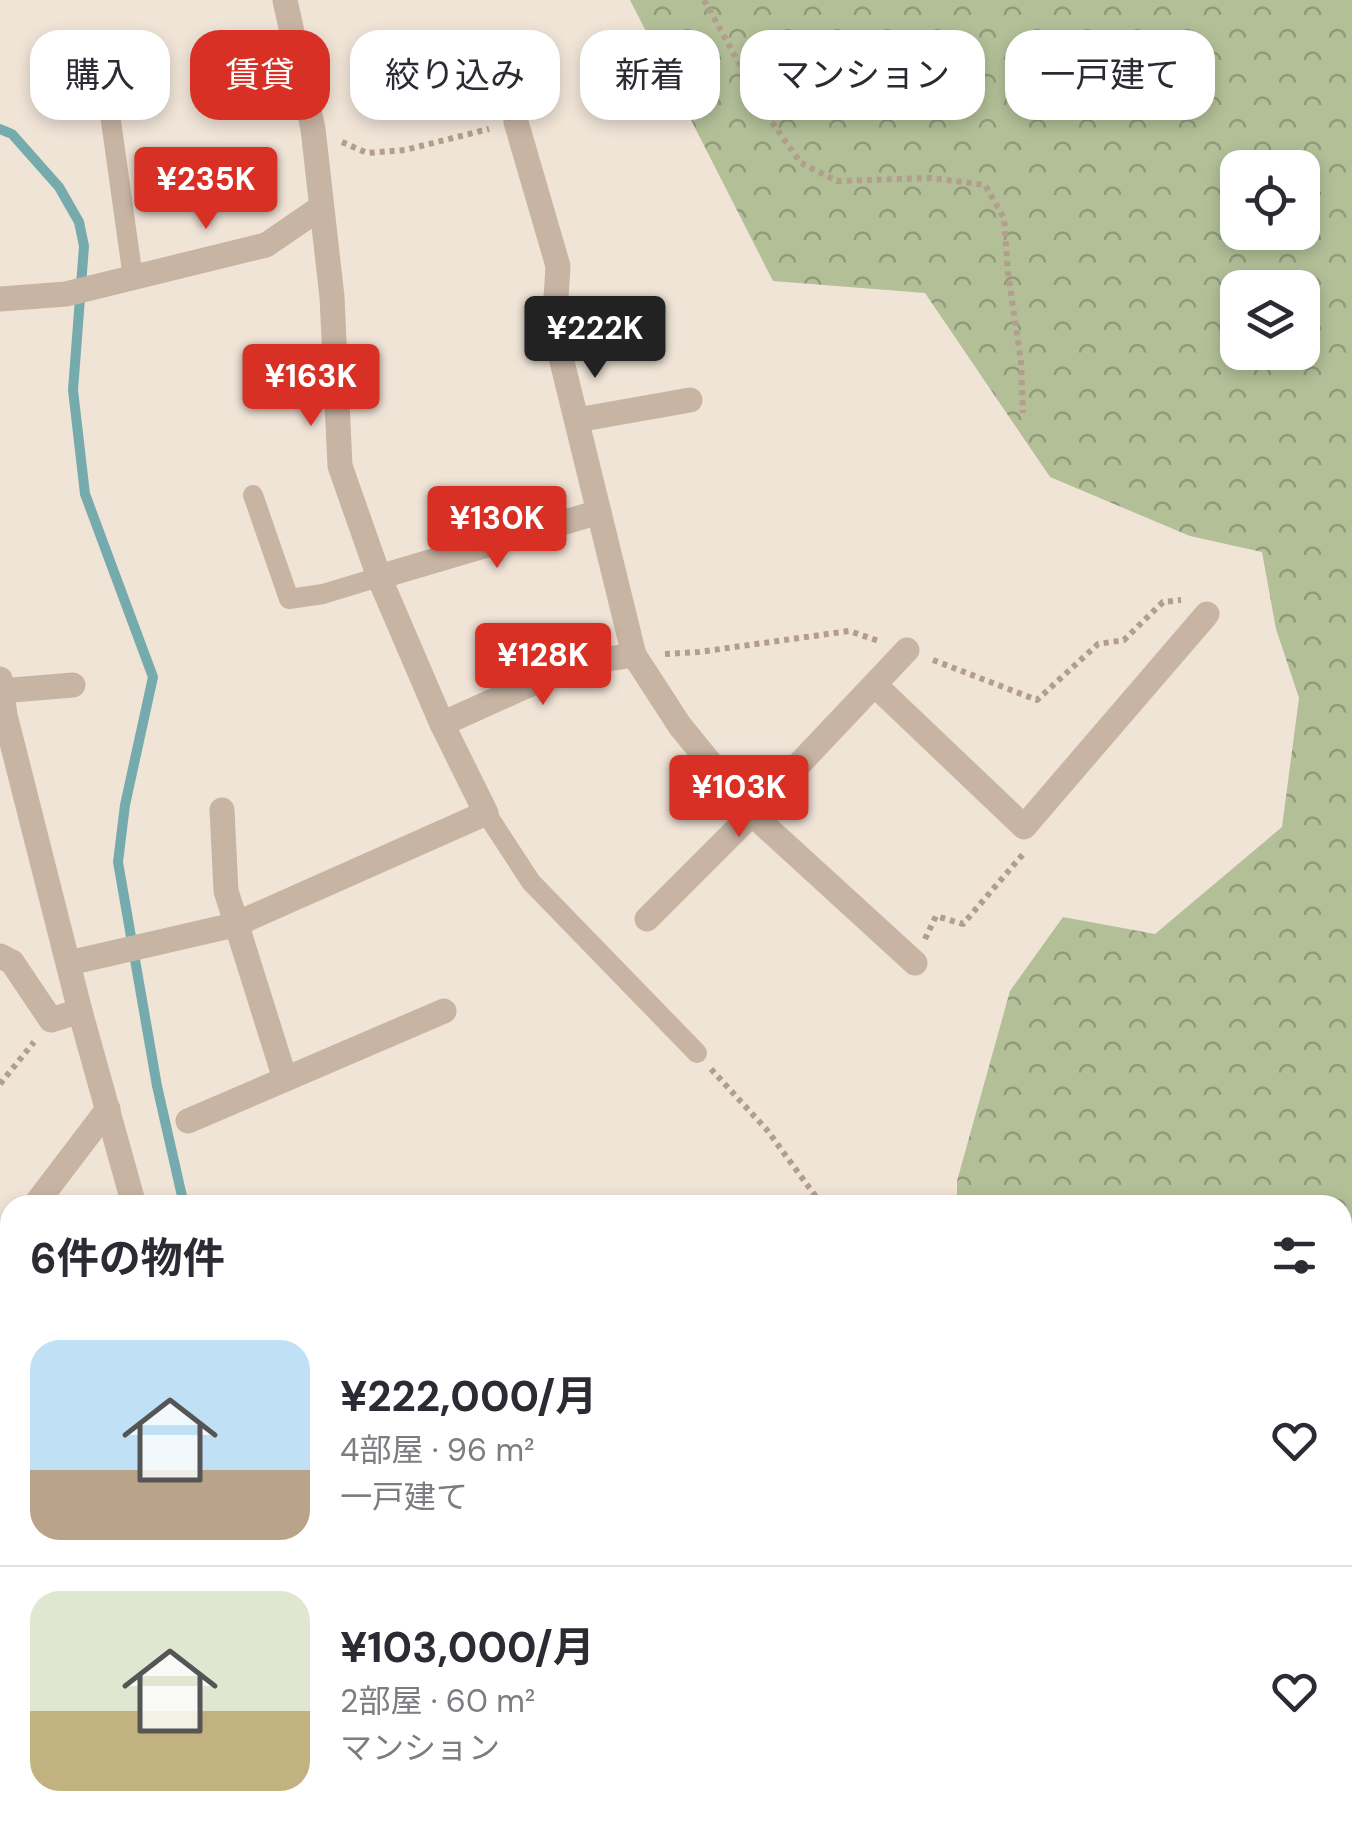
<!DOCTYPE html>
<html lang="ja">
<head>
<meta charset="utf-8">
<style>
  :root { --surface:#fff; --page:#f2f2f3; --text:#2b2b33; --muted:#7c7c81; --line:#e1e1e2; --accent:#d93025 }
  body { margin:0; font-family:"DM Sans","Noto Sans JP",sans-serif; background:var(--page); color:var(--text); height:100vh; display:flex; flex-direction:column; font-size:38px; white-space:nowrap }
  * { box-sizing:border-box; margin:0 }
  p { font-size:32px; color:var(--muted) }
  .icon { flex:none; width:55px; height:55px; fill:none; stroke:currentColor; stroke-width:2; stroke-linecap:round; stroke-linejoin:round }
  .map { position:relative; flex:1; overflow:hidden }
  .details { position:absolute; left:0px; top:1195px; width:1352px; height:640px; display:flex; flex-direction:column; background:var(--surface); border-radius:30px 30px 0 0; box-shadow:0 5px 15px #0003 }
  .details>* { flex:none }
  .top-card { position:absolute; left:30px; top:30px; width:1292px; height:90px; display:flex; gap:20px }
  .buttons { position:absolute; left:1220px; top:150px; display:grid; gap:20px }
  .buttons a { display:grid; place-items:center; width:100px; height:100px; border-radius:20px; background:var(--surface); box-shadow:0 5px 15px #0003; font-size:50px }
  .price { position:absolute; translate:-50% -85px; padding:0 22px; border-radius:10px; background:var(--accent); color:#fff; font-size:32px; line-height:65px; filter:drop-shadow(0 2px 5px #0008) }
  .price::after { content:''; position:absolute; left:50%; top:60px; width:30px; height:22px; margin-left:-15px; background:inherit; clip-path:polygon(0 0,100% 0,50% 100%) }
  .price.active { background:#222; color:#fff }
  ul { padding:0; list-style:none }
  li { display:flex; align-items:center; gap:30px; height:250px; padding:0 30px }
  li+li { border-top:2px solid var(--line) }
  li span { display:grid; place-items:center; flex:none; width:280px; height:200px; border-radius:30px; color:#555 }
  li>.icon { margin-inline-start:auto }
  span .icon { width:120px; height:120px; fill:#fffc; stroke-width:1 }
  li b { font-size:42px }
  h2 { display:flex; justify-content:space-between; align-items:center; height:120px; padding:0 30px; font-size:42px }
  .tag { padding:0 35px; border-radius:30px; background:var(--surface); box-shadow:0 5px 15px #0003; font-size:35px; line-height:90px }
  .tag.active { background:var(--accent); color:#fff }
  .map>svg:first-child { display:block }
  .forest { fill:url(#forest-crowns); fill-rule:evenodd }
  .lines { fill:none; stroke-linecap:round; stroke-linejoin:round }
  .stream { stroke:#76abad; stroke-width:10 }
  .path { stroke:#b39e8d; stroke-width:6; stroke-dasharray:5 5; stroke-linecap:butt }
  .lane { stroke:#c8b4a3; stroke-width:20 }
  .street { stroke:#c8b4a3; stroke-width:25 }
</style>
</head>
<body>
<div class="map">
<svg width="1352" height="1835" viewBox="0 0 1352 1835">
  <defs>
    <pattern id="forest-crowns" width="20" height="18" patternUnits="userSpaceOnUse" patternTransform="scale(2.5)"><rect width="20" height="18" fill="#b2bf97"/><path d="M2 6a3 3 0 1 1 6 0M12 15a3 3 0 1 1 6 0" fill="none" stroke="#919b7b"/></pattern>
  </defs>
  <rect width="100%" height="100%" fill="#f0e4d7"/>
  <!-- forest -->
  <path class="forest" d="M630,0H1352V1574L1342,1564V1205H957V1181L1010,991L1063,917L1155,934L1282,827L1299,698L1276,629L1262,552L1190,536L1050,477L925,293L773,281ZM1238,168H1302V232H1238ZM1238,288H1302V352H1238Z"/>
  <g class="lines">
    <!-- stream -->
    <g class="stream">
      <polyline points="0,129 12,134 59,187 79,222 84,246 73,390 85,494 153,677 125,805 118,862 157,1086 184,1205"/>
      <polyline points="558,1825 562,1835"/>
    </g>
    <!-- path -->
    <g class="path">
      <polyline points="704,0 771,121 801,163 837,181 931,178 985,185 1004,218 1008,273 1021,361 1023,413"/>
      <polyline points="342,142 367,153 405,150 489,129"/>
      <polyline points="665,654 699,652 849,631 879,641"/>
      <polyline points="933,660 1037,700 1098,644 1124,640 1163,602 1181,600"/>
      <polyline points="925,939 936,916 963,924 1024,853"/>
      <polyline points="711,1069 767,1130 822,1205"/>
      <polyline points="0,1084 34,1042"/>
      <polyline points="0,1513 10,1520"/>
    </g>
    <!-- lane -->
    <g class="lane">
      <polyline points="101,50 133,278"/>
      <polyline points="253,495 289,599 323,594 379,577"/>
      <polyline points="486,813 531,882 697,1053"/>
    </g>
    <!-- street -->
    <g class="street">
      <polyline points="516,122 558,266 554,329 634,655 680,726 752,814 915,963"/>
      <polyline points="0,299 66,294 266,245 320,208"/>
      <polyline points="577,420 690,400"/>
      <polyline points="379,577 599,512"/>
      <polyline points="0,679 5,715 80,1011 134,1205"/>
      <polyline points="875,685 1024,827 1207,614"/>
      <polyline points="0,691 73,685"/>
      <polyline points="442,724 575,664 634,655"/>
      <polyline points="222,810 226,891 285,1079"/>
      <polyline points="647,919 752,814 907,650"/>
      <polyline points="0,956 12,962 51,1020 80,1011"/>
      <polyline points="69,963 234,925 486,813 442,724 379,577 340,466 332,297 313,129 285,0"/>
      <polyline points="188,1121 444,1011"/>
      <polyline points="35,1205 108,1109"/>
      <polyline points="0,1251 10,1237"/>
      <polyline points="445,1825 451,1835"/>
      <polyline points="642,1825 645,1835"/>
      <polyline points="1173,1825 1191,1835"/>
      <polyline points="0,1830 10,1822"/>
      <polyline points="229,1835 233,1825"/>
      <polyline points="1025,1835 1037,1825"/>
    </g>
  </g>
</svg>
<div class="buttons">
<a><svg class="icon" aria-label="locate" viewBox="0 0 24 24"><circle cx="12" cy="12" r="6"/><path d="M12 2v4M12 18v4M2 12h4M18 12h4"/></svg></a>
<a><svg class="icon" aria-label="layers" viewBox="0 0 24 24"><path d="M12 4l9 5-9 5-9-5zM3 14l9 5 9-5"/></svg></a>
</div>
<b class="price" style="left:206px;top:232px">¥235K</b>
<b class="price active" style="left:595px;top:381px">¥222K</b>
<b class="price" style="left:311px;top:429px">¥163K</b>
<b class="price" style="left:497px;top:571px">¥130K</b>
<b class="price" style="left:543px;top:708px">¥128K</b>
<b class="price" style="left:739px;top:840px">¥103K</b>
<div class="top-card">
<a class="tag">購入</a>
<a class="tag active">賃貸</a>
<a class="tag">絞り込み</a>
<a class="tag">新着</a>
<a class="tag">マンション</a>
<a class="tag">一戸建て</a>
</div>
<section class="details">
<h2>6件の物件<svg class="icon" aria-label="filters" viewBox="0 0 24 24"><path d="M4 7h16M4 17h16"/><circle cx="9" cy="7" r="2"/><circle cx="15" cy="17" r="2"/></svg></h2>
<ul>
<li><span style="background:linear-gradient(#bfe0f5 65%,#b9a48a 0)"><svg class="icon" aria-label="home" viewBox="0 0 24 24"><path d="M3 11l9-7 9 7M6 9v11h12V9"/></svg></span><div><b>¥222,000/月</b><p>4部屋 · 96 m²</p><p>一戸建て</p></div><svg class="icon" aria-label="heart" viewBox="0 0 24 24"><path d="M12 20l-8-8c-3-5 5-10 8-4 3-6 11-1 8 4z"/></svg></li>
<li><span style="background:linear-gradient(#dfe7d0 60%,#c2b280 0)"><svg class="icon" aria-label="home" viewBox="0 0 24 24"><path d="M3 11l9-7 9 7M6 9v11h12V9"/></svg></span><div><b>¥103,000/月</b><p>2部屋 · 60 m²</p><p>マンション</p></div><svg class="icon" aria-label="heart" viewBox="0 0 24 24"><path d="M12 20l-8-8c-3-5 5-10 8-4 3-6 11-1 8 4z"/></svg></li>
</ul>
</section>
</div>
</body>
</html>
